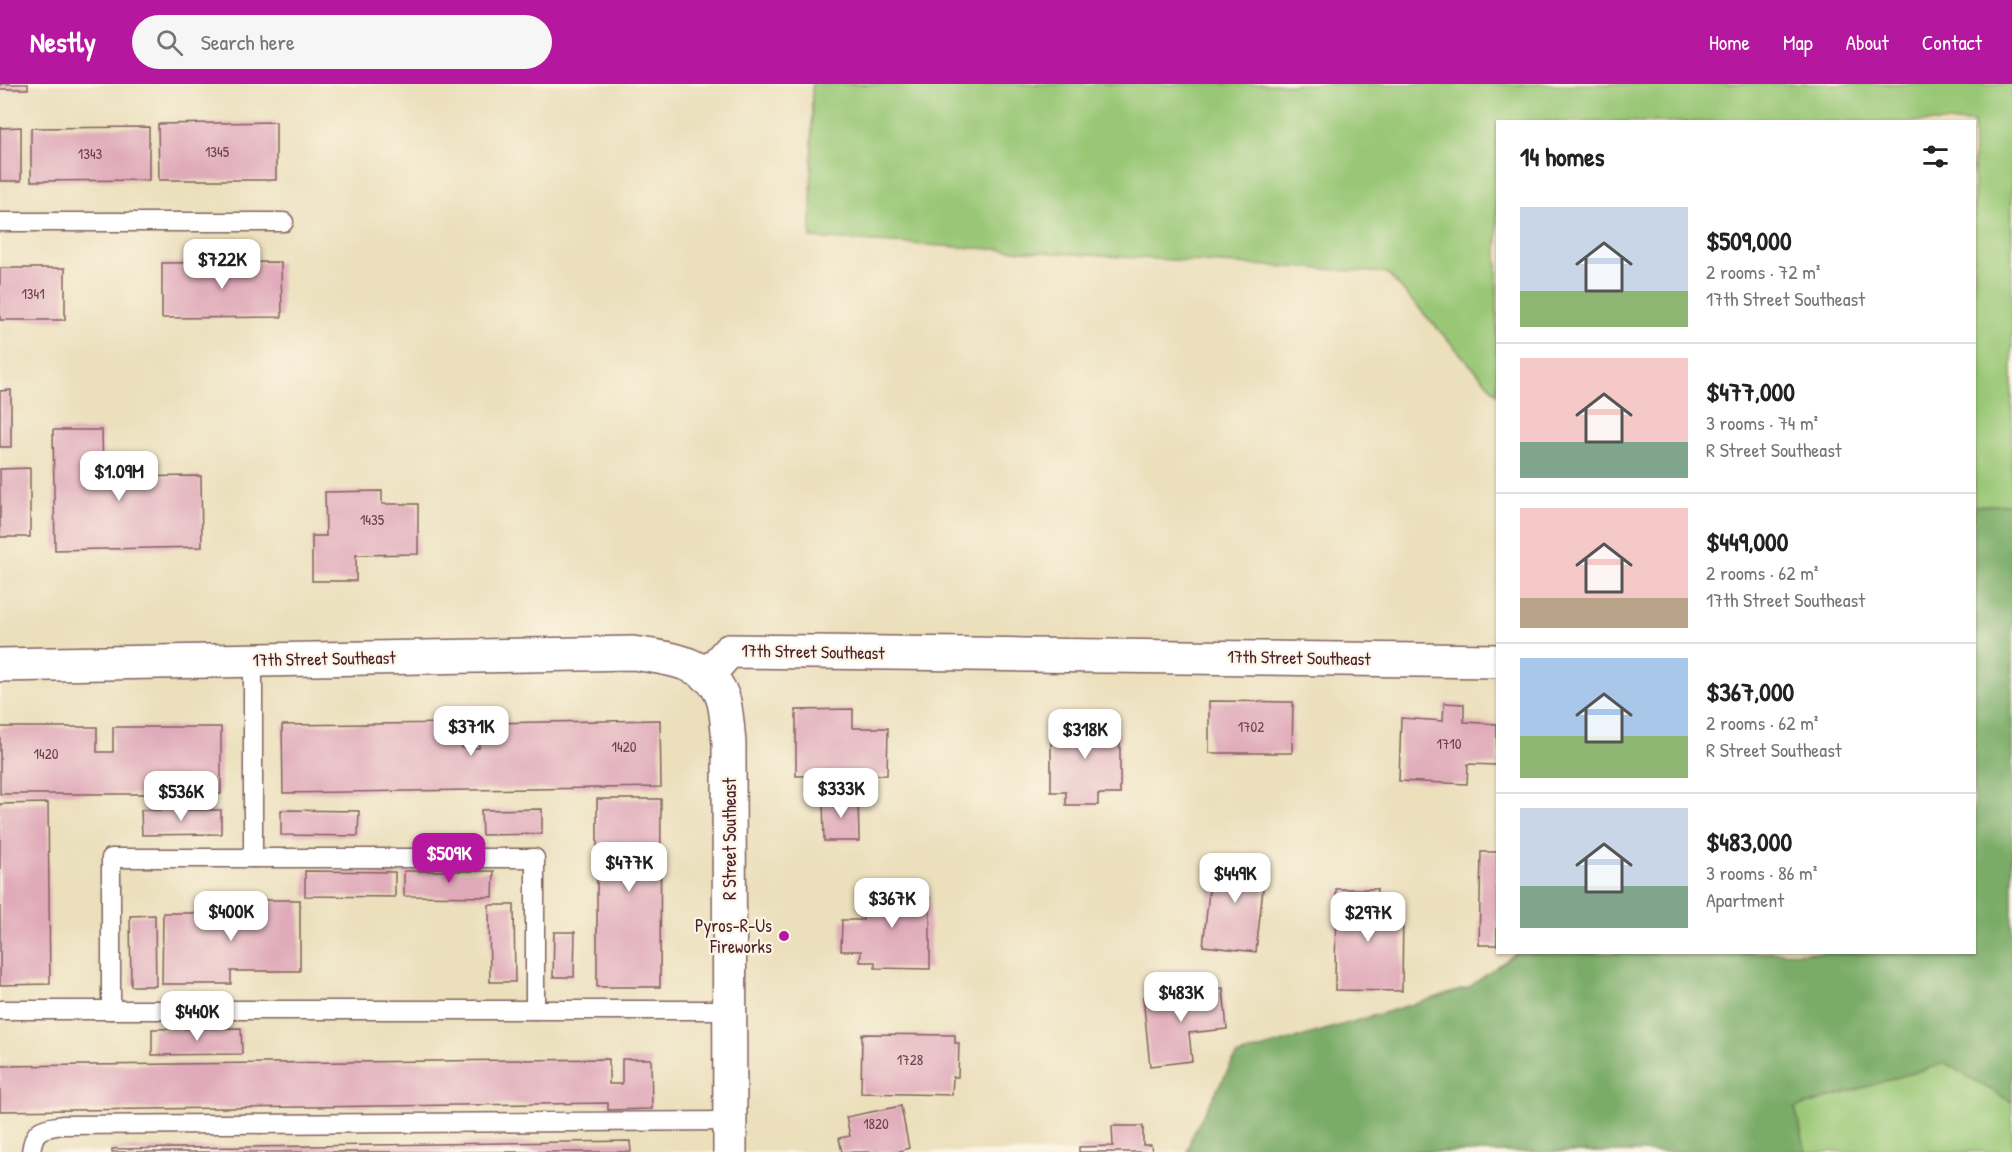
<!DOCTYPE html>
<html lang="en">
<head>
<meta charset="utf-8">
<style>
  :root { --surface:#fff; --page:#f6f6f6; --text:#222; --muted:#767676; --line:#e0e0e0; --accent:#b5179e }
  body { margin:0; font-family:"Patrick Hand",sans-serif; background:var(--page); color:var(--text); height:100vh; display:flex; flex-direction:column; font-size:22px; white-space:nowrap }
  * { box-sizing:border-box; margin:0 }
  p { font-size:20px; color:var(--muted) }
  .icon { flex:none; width:33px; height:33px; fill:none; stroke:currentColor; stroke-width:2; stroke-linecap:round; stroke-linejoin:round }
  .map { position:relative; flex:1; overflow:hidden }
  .panel { position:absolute; left:1496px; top:36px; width:480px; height:834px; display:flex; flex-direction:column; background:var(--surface); border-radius:0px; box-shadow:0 2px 4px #0004 }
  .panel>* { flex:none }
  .price { position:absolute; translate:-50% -51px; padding:0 14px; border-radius:12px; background:#fff; color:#222; font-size:20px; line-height:39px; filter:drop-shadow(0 2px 3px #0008) }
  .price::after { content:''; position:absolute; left:50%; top:36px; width:18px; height:14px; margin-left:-9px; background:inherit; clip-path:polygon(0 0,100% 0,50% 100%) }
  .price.on { background:var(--accent); color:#fff }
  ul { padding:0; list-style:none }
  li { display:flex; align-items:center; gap:18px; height:150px; padding:0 24px }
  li+li { border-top:2px solid var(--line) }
  li span { display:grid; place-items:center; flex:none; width:168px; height:120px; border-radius:0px; color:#555 }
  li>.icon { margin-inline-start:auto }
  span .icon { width:72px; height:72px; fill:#fffc; stroke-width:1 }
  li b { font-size:26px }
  h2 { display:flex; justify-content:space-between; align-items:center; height:72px; padding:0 24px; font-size:26px }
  header { display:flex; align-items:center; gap:36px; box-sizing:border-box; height:84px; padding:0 30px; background:var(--accent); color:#fff }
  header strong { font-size:28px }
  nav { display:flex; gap:33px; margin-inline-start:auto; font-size:21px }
  .search { width:420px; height:54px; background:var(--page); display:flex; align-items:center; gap:15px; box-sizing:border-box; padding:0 21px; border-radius:33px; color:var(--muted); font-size:22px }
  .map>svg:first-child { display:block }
  .green { fill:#99c776; stroke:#727350; stroke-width:1.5 }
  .forest { fill:#7aac67; stroke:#626649; stroke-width:1.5 }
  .building { fill:#e0aaba }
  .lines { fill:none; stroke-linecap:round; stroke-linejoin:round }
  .service-casing { stroke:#82625e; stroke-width:21 }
  .minor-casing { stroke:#82625e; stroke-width:36 }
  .tertiary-casing { stroke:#82625e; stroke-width:36 }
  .service { stroke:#fff; stroke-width:18 }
  .minor { stroke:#fff; stroke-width:33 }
  .tertiary { stroke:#fff; stroke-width:33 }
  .poi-dot { fill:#b5179e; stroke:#fcf5e5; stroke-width:2 }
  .labels { text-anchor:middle; stroke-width:4.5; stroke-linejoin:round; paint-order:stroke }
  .number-label { font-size:15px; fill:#70424f }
  .street-label { font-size:18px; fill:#4a1f2b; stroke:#fcf5e5 }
  .poi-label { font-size:18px; fill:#4a1f2b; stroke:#fcf5e5; text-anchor:end }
</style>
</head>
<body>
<header>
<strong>Nestly</strong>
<div class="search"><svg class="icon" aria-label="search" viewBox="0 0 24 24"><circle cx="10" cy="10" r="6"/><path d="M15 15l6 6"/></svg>Search here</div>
<nav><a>Home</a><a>Map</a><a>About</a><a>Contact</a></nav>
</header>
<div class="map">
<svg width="2012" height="1068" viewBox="0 0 2012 1068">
  <rect width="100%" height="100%" fill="#fcf5e5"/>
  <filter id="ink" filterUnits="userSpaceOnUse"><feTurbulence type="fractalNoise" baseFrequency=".0167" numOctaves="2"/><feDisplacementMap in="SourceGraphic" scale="12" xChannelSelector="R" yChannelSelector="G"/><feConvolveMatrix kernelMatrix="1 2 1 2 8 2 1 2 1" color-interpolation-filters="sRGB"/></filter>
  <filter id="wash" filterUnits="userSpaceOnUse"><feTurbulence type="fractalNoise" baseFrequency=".008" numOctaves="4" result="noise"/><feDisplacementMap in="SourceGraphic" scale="24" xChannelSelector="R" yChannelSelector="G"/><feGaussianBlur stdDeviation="1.35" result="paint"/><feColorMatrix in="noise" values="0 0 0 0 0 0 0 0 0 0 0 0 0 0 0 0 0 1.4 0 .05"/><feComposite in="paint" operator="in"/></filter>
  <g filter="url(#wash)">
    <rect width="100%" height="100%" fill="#ebdfbc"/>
    <!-- green -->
    <g class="green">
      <polygon points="812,0 2012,0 2012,420 1974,422 1974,38 1497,38 1497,310 1387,189 811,154"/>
      <polygon points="1945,979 2012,1018 2012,1068 1806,1068 1795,1024"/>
    </g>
    <!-- forest -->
    <polygon class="forest" points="2012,420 2012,1018 1945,979 1795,1024 1806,1068 1188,1068 1191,1053 1236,972 1468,904 1516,869 1974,868 1974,422"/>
    <g id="blocks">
      <!-- building -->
      <g class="building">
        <rect x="0" y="0" width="28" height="5"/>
        <polygon points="276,38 276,96 159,96 158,40"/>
        <polygon points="21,43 21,97 0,97 0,44"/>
        <polygon points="149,43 149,96 31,97 31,44"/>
        <polygon points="281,178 282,233 162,234 162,179"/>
        <rect x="0" y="184" width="65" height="52"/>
        <polygon points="11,306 11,363 0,363 0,307"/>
        <polygon points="53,346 102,346 103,393 201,392 202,463 55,466"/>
        <polygon points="30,384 30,453 0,453 0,385"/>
        <polygon points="382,407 382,420 418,420 418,470 356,471 356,497 312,497 312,452 326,452 325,408"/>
        <polygon points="1209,617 1293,618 1292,669 1209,669"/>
        <polygon points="1444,619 1464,620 1464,638 1497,640 1497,681 1468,680 1467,700 1399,697 1401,634 1443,637"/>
        <polygon points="853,625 853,644 888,644 887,691 796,692 796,626"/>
        <polygon points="1051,635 1106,635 1106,647 1120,647 1120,710 1098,710 1098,721 1066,721 1066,708 1051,708"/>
        <polygon points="660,636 661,703 283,709 282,641 462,639 462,664 479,664 479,639"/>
        <polygon points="0,643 97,643 97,668 113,668 113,643 221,643 221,710 0,710"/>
        <polygon points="823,713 858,713 859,757 824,757"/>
        <polygon points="597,715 661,715 660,903 597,903"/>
        <polygon points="48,719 50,900 0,901 0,720"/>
        <polygon points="542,725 542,750 482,751 481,726"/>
        <polygon points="141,726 221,726 221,750 142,751"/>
        <polygon points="281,726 359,727 358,752 281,751"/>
        <polygon points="1481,768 1497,768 1497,861 1479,861"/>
        <polygon points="1213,772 1266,777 1256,868 1203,862"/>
        <polygon points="305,787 395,788 395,813 305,812"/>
        <polygon points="404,787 494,787 493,813 404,812"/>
        <polygon points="883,799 917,800 917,813 930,813 930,885 875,884 875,878 860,878 861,867 841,867 842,836 863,836 863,813 883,813"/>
        <polygon points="1336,805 1377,805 1377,823 1403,823 1402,907 1335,906"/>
        <polygon points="224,816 300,816 300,887 231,887 231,900 162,900 163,829 224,829"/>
        <polygon points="489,821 514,821 515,898 490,898"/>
        <polygon points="155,831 156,902 131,902 130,832"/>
        <polygon points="554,848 575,848 574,893 553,893"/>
        <polygon points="1223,904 1227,945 1189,949 1192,977 1150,982 1143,913"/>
        <polygon points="241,944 242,970 152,971 152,945"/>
        <polygon points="862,950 955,951 955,959 959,959 958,993 953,993 952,1011 861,1009"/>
        <polygon points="609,975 609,1000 622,1000 622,975 651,975 652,1025 608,1026 608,1019 0,1027 0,982"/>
        <polygon points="901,1022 909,1064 897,1068 842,1068 839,1054 850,1052 846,1033"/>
        <polygon points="1112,1042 1143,1042 1143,1061 1151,1061 1152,1068 1079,1068 1079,1063 1113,1062"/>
        <polygon points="630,1057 631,1068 112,1068 112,1065"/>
      </g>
    </g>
  </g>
  <g filter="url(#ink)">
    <use href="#blocks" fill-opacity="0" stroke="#82625e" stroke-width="1.5"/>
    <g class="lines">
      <defs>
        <g id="service">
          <polyline points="0,138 284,138"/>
          <polyline points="253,774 535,774 535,926"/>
          <polyline points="0,926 731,926"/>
          <polyline points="111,926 111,774 253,774 253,577"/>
          <path d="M31,1068C34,1044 41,1045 62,1041L731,1037"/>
        </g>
        <polyline id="minor" points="707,592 729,567 1497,577"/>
        <path id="tertiary" d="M0,581L633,569C667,574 714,578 724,618C727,631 728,647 729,660L730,1068"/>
      </defs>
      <!-- service casing -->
      <use href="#service" class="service-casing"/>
      <!-- minor casing -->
      <use href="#minor" class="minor-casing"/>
      <!-- tertiary casing -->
      <use href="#tertiary" class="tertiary-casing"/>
      <!-- service -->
      <use href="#service" class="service"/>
      <!-- minor -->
      <use href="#minor" class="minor"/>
      <!-- tertiary -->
      <use href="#tertiary" class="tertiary"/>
    </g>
  </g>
  <!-- markers -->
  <circle class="poi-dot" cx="784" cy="852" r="6"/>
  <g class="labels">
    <!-- number labels -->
    <g class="number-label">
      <text x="217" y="73">1345</text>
      <text x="90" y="75">1343</text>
      <text x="33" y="215">1341</text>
      <text x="372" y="441">1435</text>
      <text x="1251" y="648">1702</text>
      <text x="1449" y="665">1710</text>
      <text x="624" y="668">1420</text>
      <text x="46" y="675">1420</text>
      <text x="910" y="981">1728</text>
      <text x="876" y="1045">1820</text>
    </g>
    <!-- street labels -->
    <g class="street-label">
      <text transform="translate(813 568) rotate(1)" y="6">17th Street Southeast</text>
      <text transform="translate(1299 574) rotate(1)" y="6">17th Street Southeast</text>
      <text transform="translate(324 575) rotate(-1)" y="6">17th Street Southeast</text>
      <text transform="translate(730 755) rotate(-90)" y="6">R Street Southeast</text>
    </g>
    <!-- poi labels -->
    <g class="poi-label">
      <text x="772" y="848">Pyros-R-Us<tspan x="772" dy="21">Fireworks</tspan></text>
    </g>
  </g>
</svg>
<b class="price" style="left:222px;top:206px">$722K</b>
<b class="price" style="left:119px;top:418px">$1.09M</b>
<b class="price" style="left:471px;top:673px">$371K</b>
<b class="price" style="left:1085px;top:676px">$318K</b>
<b class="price" style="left:841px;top:735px">$333K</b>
<b class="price" style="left:181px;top:738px">$536K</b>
<b class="price on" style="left:449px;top:800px">$509K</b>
<b class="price" style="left:629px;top:809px">$477K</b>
<b class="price" style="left:1235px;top:820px">$449K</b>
<b class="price" style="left:892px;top:845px">$367K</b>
<b class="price" style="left:231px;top:858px">$400K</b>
<b class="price" style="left:1368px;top:859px">$297K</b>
<b class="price" style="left:1181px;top:939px">$483K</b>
<b class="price" style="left:197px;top:958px">$440K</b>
<section class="panel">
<h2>14 homes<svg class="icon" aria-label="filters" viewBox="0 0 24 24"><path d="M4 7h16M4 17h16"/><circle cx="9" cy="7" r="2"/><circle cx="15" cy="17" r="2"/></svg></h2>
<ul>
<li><span style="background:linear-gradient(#c9d6e8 70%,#8fb573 0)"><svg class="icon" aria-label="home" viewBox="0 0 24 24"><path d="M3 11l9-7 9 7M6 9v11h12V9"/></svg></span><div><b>$509,000</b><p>2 rooms · 72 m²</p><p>17th Street Southeast</p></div></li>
<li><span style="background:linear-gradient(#f6c9c9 70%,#7fa58c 0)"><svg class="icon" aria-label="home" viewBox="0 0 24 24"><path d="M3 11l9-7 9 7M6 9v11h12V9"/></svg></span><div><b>$477,000</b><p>3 rooms · 74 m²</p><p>R Street Southeast</p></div></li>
<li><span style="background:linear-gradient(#f6c9c9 75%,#b9a48a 0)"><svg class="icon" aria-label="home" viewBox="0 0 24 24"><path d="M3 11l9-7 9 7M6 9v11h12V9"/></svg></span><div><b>$449,000</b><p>2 rooms · 62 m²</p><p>17th Street Southeast</p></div></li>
<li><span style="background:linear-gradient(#a9c7e8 65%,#8fb573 0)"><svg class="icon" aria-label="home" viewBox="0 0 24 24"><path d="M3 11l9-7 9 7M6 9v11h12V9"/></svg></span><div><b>$367,000</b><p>2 rooms · 62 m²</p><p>R Street Southeast</p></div></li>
<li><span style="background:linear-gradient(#c9d6e8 65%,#7fa58c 0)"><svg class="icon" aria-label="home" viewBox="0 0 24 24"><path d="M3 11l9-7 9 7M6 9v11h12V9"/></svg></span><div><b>$483,000</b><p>3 rooms · 86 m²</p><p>Apartment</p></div></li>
</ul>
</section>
</div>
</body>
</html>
